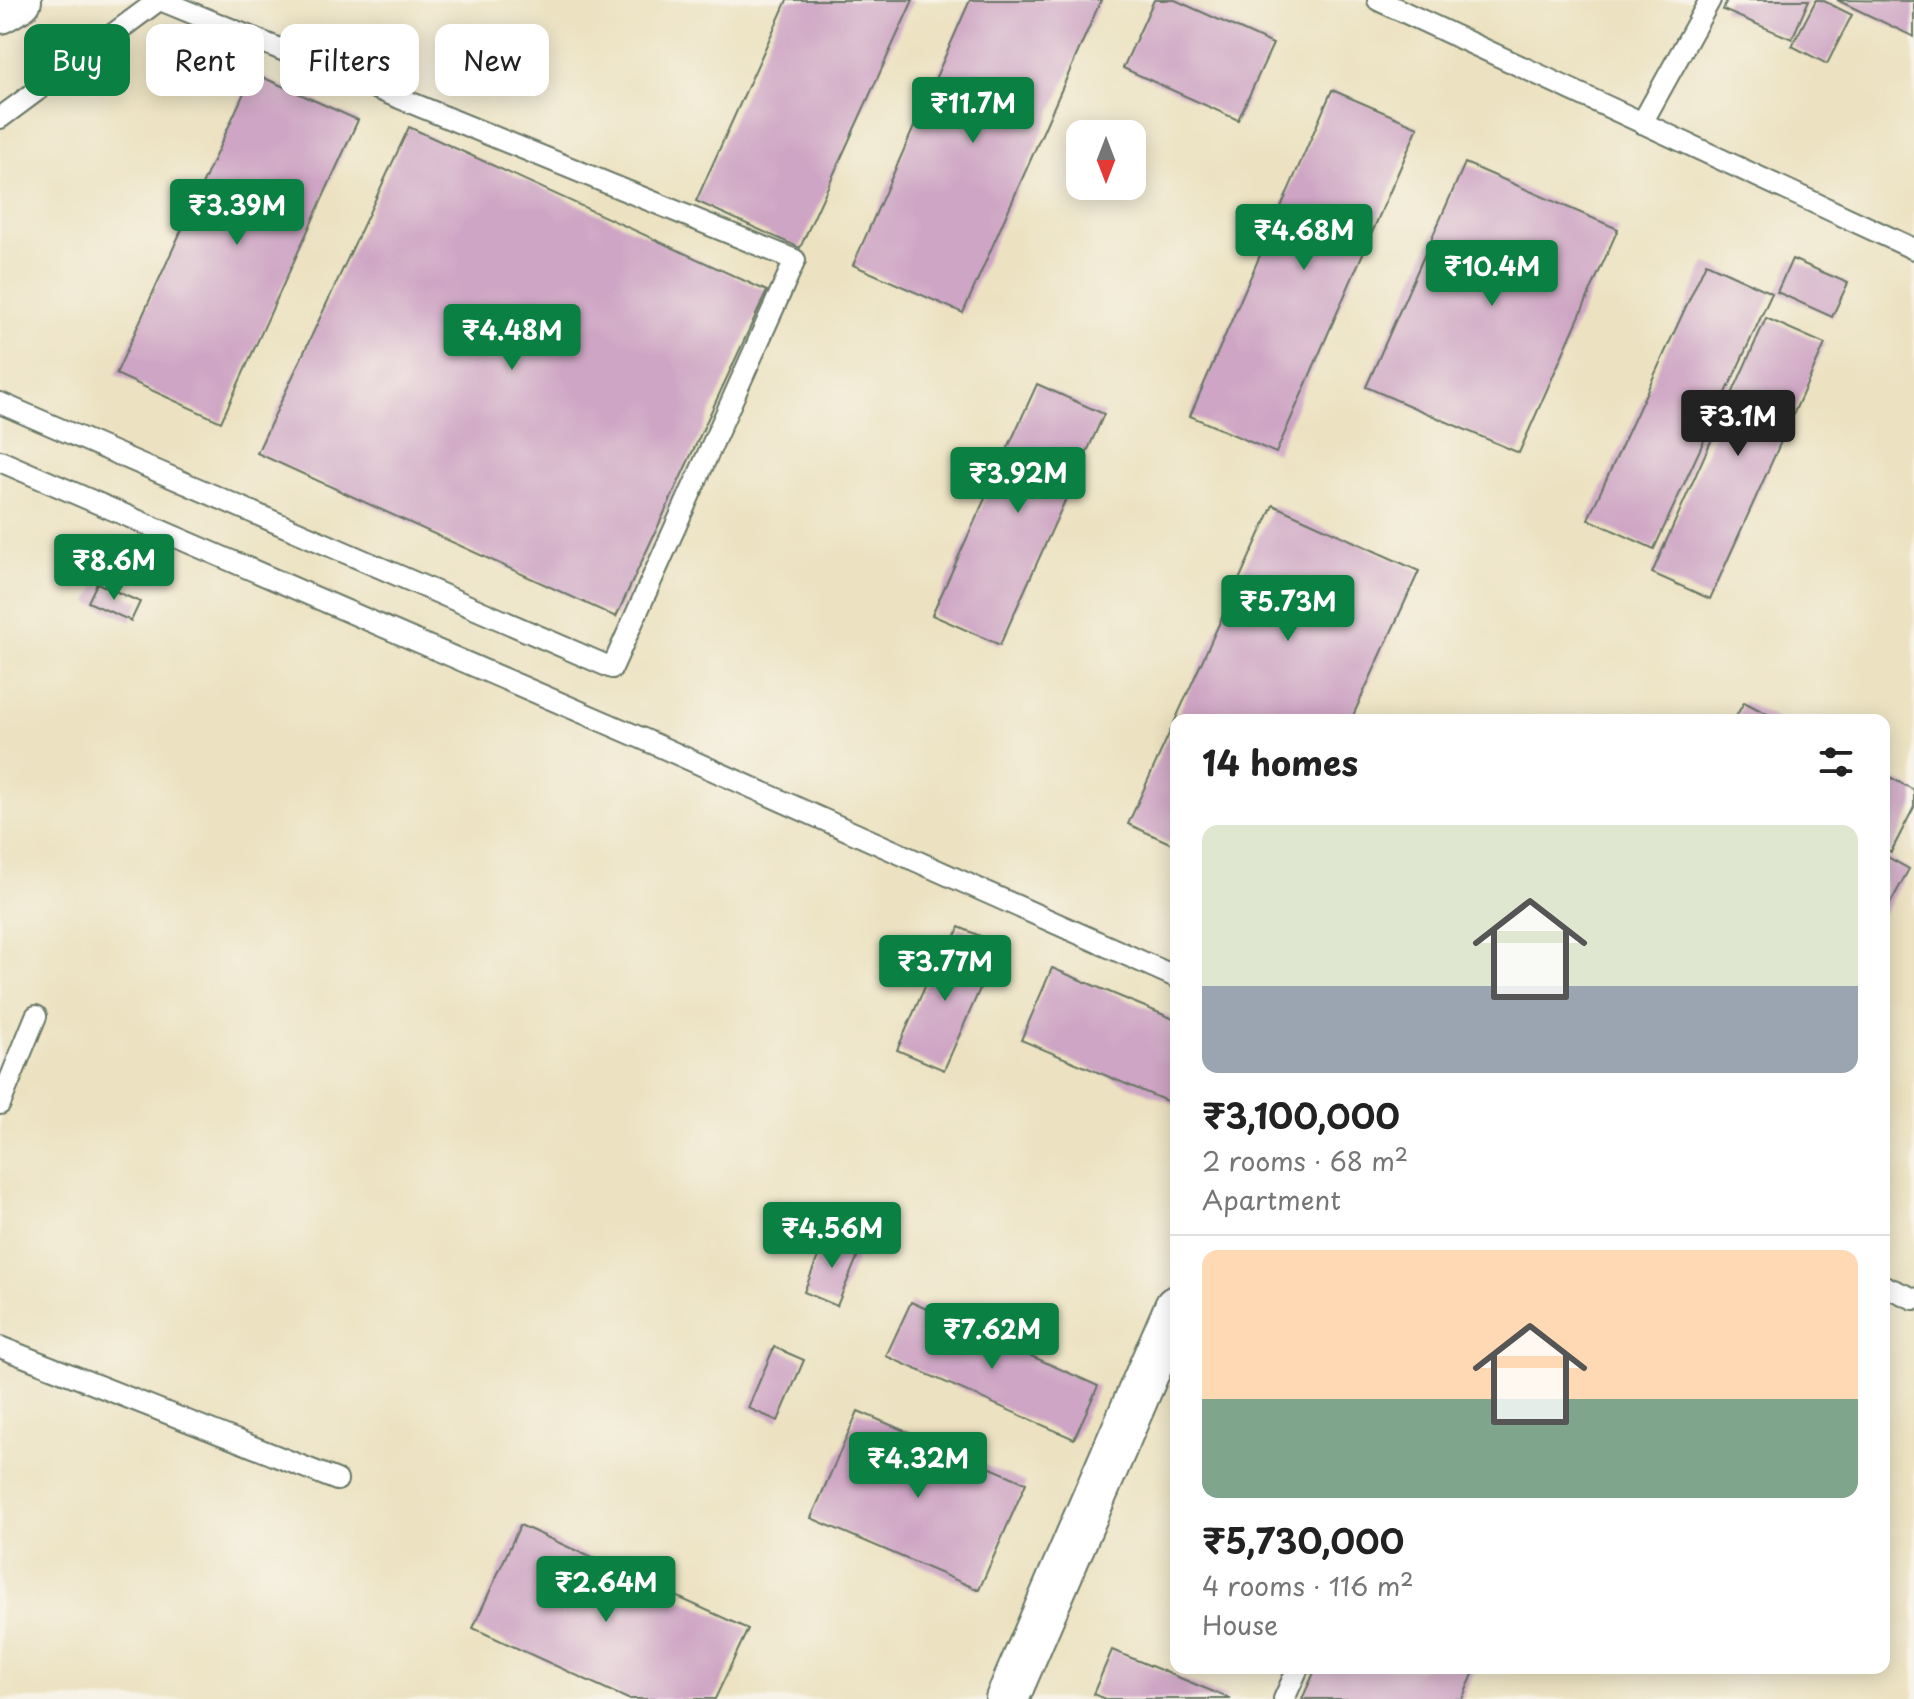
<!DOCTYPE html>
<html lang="en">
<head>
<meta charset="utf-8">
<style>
  :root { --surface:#fff; --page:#f2f2f2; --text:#222; --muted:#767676; --line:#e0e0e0; --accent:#0b8043 }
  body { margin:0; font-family:"Playpen Sans",sans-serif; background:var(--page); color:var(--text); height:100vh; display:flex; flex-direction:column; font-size:30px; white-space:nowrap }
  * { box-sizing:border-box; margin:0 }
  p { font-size:26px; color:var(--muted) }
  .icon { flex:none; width:44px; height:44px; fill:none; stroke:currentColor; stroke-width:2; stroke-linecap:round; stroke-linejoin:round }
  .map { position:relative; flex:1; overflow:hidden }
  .drawer { position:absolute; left:1170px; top:714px; width:720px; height:960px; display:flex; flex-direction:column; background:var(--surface); border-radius:16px; box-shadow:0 4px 20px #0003 }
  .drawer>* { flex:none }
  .banner { position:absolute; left:24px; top:24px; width:760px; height:72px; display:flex; gap:16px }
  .needle { width:52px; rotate:180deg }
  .tools { position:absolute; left:1066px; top:120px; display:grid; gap:16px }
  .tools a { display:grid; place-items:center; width:80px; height:80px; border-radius:16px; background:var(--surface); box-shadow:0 4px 20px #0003; font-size:40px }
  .price { position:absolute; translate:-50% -68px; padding:0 18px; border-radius:8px; background:var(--accent); color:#fff; font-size:26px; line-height:52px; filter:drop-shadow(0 2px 4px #0008) }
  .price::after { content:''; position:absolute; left:50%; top:48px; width:24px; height:18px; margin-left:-12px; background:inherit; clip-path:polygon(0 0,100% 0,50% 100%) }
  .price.selected { background:#222; color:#fff }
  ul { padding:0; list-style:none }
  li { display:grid; align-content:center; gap:16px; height:424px; padding:0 32px }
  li+li { border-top:2px solid var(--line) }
  li span { display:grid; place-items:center; height:248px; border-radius:16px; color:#555 }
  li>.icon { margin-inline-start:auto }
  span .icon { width:144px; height:144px; fill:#fffc; stroke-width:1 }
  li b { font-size:34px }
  h2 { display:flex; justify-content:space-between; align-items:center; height:96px; padding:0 32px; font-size:34px }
  .tag { padding:0 28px; border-radius:16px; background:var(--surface); box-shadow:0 4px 20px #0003; font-size:28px; line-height:72px }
  .tag.selected { background:var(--accent); color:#fff }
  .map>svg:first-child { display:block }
  .building { fill:#cea5c4 }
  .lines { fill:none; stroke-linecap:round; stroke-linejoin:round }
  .lane-casing { stroke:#677765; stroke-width:24 }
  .street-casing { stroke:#677765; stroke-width:46 }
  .secondary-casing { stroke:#677765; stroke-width:48 }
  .lane { stroke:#fff; stroke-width:20 }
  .street { stroke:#fff; stroke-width:42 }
  .secondary { stroke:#fff; stroke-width:44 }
</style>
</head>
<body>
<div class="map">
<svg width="1914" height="1699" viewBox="0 0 1914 1699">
  <rect width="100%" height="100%" fill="#f7f3e8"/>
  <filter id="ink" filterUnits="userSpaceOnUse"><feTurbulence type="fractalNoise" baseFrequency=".0125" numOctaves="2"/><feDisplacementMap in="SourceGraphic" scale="16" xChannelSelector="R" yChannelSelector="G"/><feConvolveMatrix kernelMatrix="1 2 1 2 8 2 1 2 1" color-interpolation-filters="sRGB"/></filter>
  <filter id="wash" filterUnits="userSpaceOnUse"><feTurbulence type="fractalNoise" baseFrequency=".006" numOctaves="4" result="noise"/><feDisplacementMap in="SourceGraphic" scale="32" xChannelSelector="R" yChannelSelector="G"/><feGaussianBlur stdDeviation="1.8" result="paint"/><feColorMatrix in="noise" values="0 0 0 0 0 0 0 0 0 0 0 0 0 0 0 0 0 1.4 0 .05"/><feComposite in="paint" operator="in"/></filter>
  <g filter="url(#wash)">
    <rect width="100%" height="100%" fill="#ece2c1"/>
    <g id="blocks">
      <!-- building -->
      <g class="building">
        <polygon points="787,0 913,0 800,248 696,201"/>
        <polygon points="970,0 1101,0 963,313 853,265"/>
        <polygon points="1154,0 1175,0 1273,44 1238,120 1123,68"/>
        <polygon points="1727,0 1809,0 1792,39 1723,10"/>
        <polygon points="1816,0 1822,0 1852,15 1827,64 1792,46"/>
        <polygon points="1837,0 1914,1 1914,37"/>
        <polygon points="253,73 358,120 221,422 116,374"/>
        <polygon points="1332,90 1418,127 1276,453 1190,416"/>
        <polygon points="409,127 767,291 616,617 257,453"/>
        <polygon points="1465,163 1618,229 1519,453 1366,387"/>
        <polygon points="1792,259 1848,283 1832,317 1777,292"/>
        <polygon points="1706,263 1772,293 1654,549 1588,519"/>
        <polygon points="1766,318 1825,344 1710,599 1652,573"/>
        <polygon points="1037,384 1104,414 1000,645 932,615"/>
        <polygon points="1273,505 1419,571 1351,720 1176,720 1176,846 1128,824"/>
        <polygon points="97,583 140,602 131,621 88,602"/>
        <polygon points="1744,702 1779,720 1734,720"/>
        <polygon points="1884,774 1914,790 1914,807 1891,852 1884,848"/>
        <polygon points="1884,855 1909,869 1884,915"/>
        <polygon points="959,927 985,938 972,969 986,975 944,1070 897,1050 939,955 947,958"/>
        <polygon points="1052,968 1176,1020 1176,1105 1021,1040"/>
        <polygon points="827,1234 861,1248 837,1306 804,1292"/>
        <polygon points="911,1302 1098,1386 1074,1439 886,1356"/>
        <polygon points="774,1347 804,1360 778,1421 748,1408"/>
        <polygon points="858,1411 1026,1483 979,1590 811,1518"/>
        <polygon points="520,1525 748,1629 715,1699 628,1699 473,1628"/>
        <polygon points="1112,1650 1231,1699 1105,1699 1093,1694"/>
        <polygon points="1316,1668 1476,1668 1462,1699 1302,1699"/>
      </g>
    </g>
  </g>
  <g filter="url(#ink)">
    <use href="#blocks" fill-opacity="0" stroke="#677765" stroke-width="2"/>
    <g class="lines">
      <defs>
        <g id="lane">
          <polyline points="1378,0 1914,249"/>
          <polyline points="0,118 159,0"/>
          <polyline points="1642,123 1710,0"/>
          <polyline points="0,403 612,668 795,260 160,0"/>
          <polyline points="0,461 641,738 1176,977"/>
          <polyline points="0,1104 36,1016"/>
          <polyline points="1884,1286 1914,1299"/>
          <polyline points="0,1347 337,1480"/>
          <polyline points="1284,1699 1298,1668"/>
        </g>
        <polyline id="street" points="1007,1699 1176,1307"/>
        <polyline id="secondary" points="0,11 19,0"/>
      </defs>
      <!-- lane casing -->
      <use href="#lane" class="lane-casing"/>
      <!-- street casing -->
      <use href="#street" class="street-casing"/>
      <!-- secondary casing -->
      <use href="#secondary" class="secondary-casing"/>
      <!-- lane -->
      <use href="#lane" class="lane"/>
      <!-- street -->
      <use href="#street" class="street"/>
      <!-- secondary -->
      <use href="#secondary" class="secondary"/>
    </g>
  </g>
</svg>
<div class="tools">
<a><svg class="needle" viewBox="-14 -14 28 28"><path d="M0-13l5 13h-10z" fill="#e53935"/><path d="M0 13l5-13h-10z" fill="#767676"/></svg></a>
</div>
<b class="price" style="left:973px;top:145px">₹11.7M</b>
<b class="price" style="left:237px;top:247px">₹3.39M</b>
<b class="price" style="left:1304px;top:272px">₹4.68M</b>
<b class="price" style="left:1492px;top:308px">₹10.4M</b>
<b class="price" style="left:512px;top:372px">₹4.48M</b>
<b class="price selected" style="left:1738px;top:458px">₹3.1M</b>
<b class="price" style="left:1018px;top:515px">₹3.92M</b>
<b class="price" style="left:114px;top:602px">₹8.6M</b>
<b class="price" style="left:1288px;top:643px">₹5.73M</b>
<b class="price" style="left:945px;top:1003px">₹3.77M</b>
<b class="price" style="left:832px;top:1270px">₹4.56M</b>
<b class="price" style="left:992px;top:1371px">₹7.62M</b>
<b class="price" style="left:918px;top:1500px">₹4.32M</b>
<b class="price" style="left:606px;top:1624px">₹2.64M</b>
<div class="banner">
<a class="tag selected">Buy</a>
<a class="tag">Rent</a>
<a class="tag">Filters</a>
<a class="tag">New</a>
</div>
<section class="drawer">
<h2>14 homes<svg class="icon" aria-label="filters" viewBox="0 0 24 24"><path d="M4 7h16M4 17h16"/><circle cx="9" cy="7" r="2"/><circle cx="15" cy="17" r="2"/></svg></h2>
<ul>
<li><span style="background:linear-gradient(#dfe7d0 65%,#9aa5b1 0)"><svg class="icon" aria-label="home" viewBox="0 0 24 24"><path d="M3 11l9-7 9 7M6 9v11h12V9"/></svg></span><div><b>₹3,100,000</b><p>2 rooms · 68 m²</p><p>Apartment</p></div></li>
<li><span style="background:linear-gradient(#ffd9b3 60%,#7fa58c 0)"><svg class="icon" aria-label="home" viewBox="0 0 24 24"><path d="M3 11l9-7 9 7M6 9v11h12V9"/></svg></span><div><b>₹5,730,000</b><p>4 rooms · 116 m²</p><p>House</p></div></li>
</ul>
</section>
</div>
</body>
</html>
